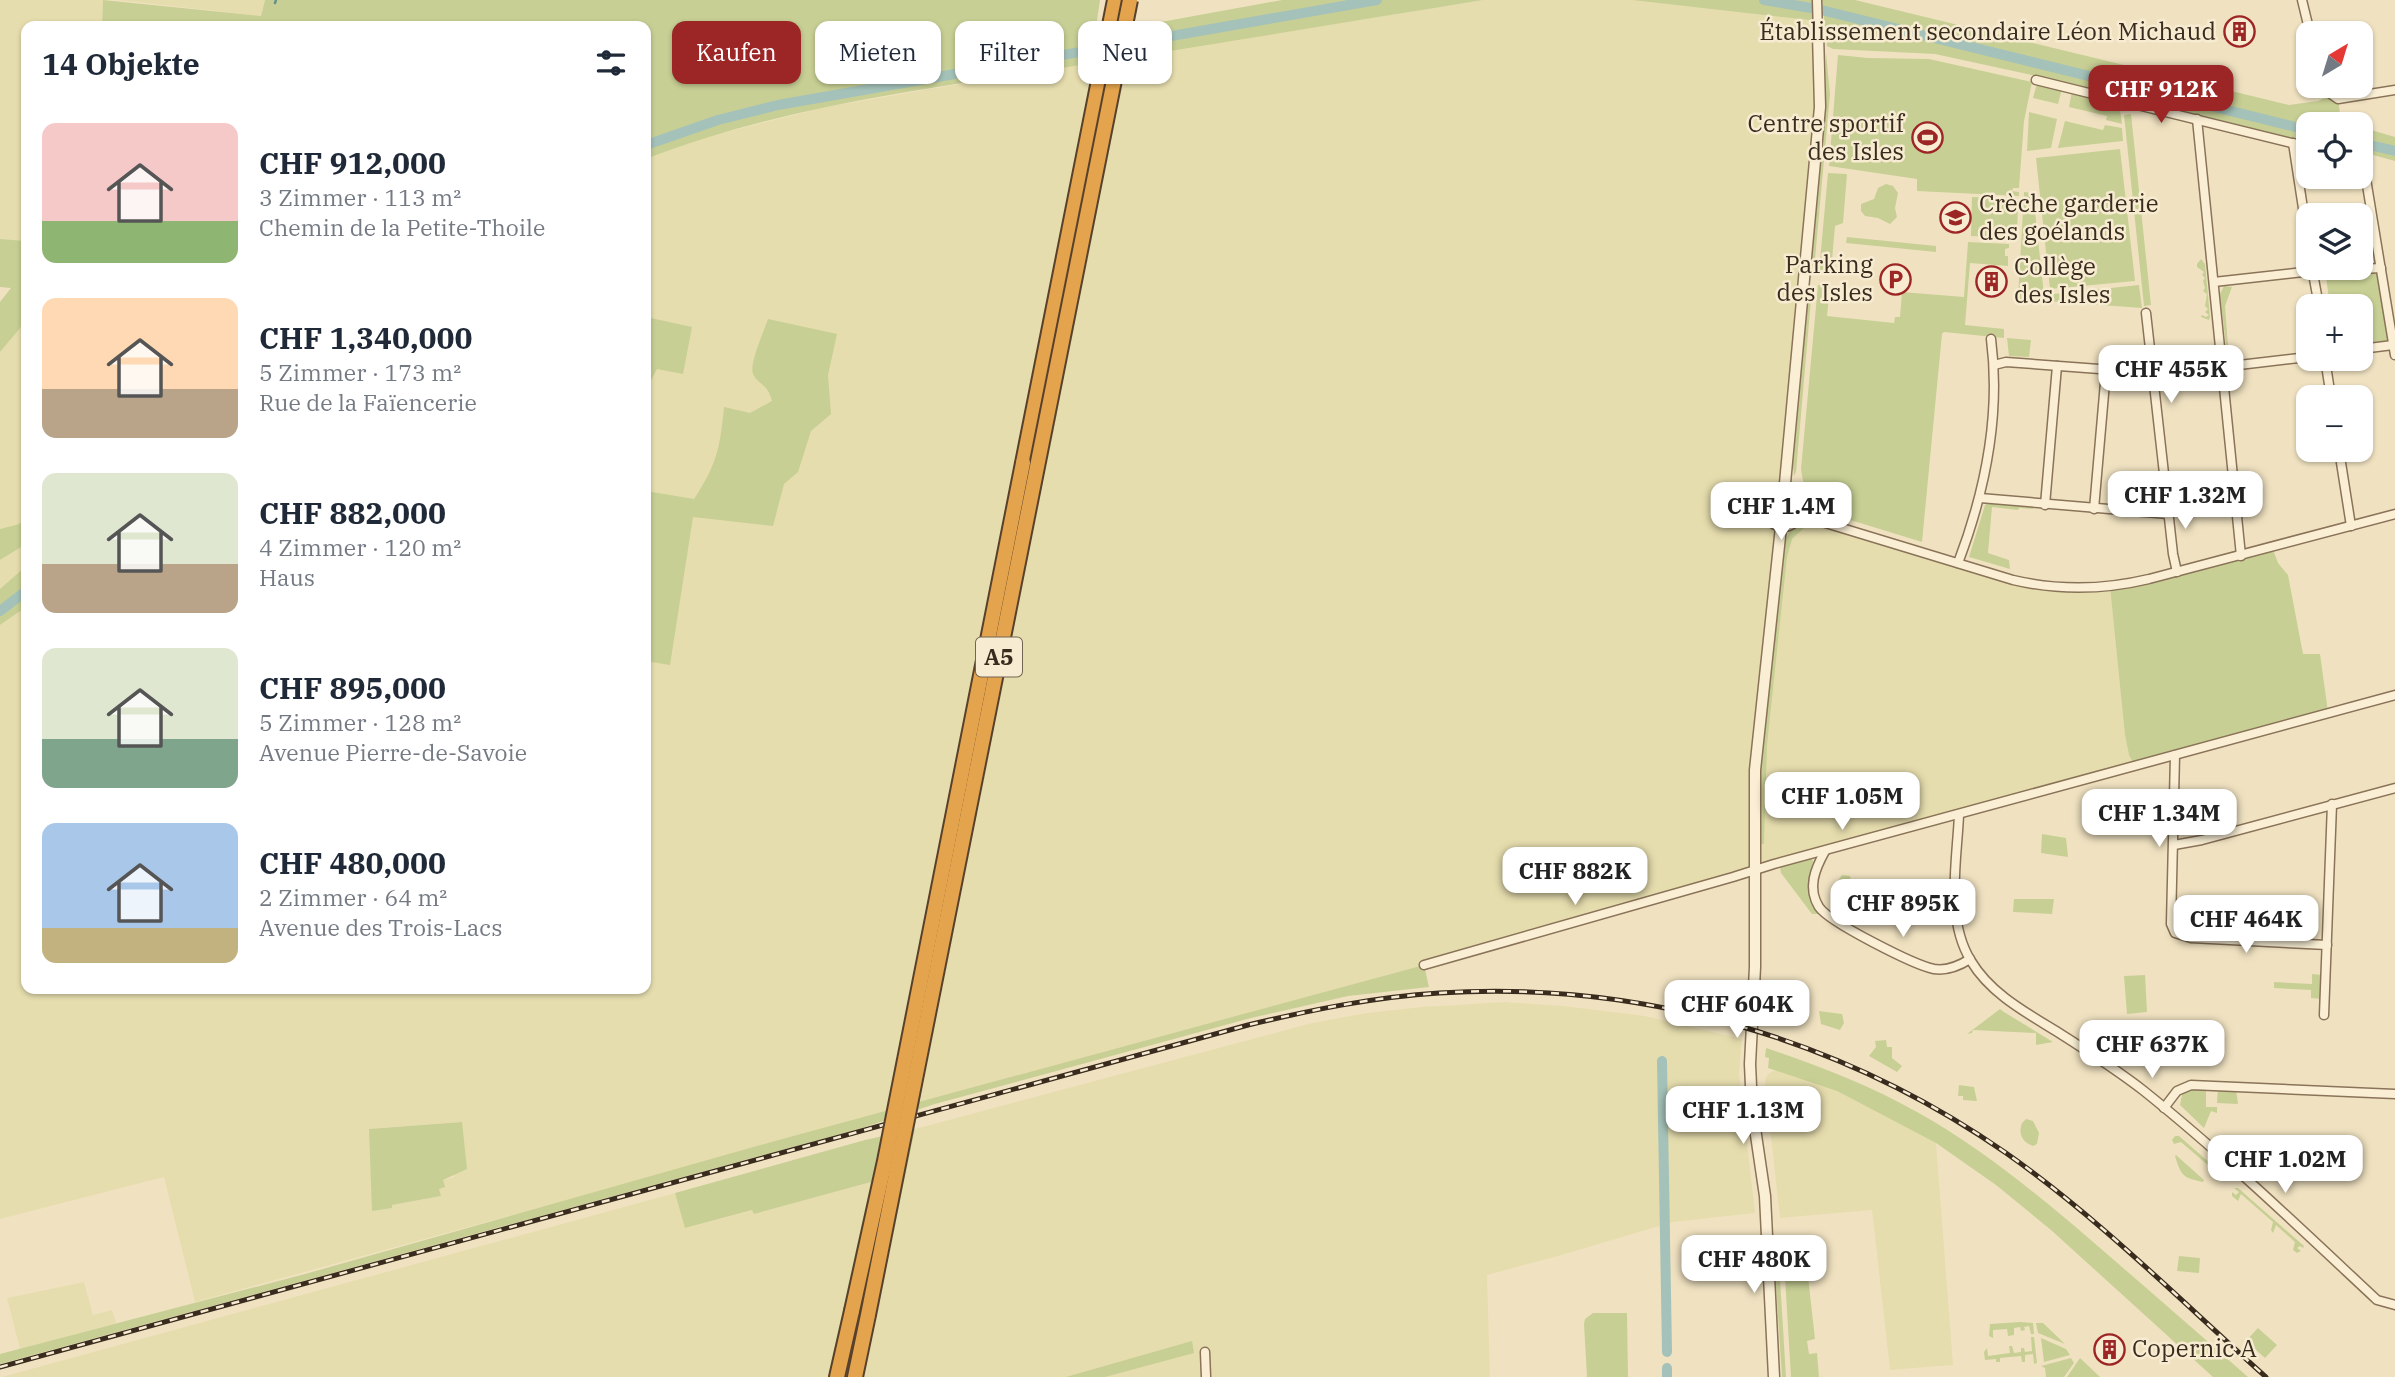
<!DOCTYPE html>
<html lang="de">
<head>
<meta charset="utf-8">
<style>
  :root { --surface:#fff; --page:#f2f2f3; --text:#1f2937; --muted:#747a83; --accent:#9c2525 }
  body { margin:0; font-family:"IBM Plex Serif",serif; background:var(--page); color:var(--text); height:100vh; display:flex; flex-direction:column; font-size:26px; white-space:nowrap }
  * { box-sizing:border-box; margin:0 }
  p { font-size:23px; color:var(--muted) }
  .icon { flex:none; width:38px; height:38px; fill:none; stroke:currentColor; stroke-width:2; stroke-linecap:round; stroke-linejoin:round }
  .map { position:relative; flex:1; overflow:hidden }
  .sheet { position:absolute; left:21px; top:21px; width:630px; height:973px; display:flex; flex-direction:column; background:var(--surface); border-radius:14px; box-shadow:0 2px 5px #0004 }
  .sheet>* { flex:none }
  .banner { position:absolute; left:672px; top:21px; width:665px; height:63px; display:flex; gap:14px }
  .needle { width:46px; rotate:38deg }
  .buttons { position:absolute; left:2296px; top:21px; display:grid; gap:14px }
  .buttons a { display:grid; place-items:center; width:77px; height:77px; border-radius:14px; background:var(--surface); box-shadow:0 2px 5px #0004; font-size:35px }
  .price { position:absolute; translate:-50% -60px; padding:0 16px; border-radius:14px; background:#fff; color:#222; font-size:23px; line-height:46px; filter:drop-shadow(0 2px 4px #0008) }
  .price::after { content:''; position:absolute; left:50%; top:42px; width:21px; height:16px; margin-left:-10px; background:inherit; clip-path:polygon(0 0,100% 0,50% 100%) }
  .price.selected { background:var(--accent); color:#fff }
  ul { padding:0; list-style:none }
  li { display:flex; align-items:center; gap:21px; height:175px; padding:0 21px }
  li span { display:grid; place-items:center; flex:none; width:196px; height:140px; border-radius:14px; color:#555 }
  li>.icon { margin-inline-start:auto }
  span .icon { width:84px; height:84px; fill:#fffc; stroke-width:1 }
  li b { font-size:30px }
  h2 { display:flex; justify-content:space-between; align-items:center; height:84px; padding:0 21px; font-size:30px }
  .tag { padding:0 24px; border-radius:14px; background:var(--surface); box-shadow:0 2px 5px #0004; font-size:24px; line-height:63px }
  .tag.selected { background:var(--accent); color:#fff }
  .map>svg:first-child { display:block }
  .farmland { fill:#e6ddae; fill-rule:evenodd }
  .green { fill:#c7cf94 }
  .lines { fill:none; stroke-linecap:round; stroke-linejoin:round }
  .stream { stroke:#6a9187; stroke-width:2.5 }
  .canal { stroke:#a4c2b9; stroke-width:10 }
  .minor-casing { stroke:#8a7358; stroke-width:11 }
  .tertiary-casing { stroke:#8a7358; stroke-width:13 }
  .motorway-casing { stroke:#58412c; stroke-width:18 }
  .minor { stroke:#faefd5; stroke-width:8 }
  .tertiary { stroke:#faefd5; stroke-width:10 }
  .motorway { stroke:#e4a34d; stroke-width:14 }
  .rail-casing { stroke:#392b1d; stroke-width:5 }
  .rail { stroke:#f7ecd1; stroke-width:2.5; stroke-dasharray:8; stroke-linecap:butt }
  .motorway-bridge-casing { stroke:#58412c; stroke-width:18; stroke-linecap:butt }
  .motorway-bridge { stroke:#e4a34d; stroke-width:14 }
  .labels { text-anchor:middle; stroke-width:5; stroke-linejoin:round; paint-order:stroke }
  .shield { fill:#f7ecd1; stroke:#726553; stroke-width:2 }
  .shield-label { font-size:23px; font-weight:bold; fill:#392b1d }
  .poi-label { font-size:24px; fill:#392b1d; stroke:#f7ecd1; text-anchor:end }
</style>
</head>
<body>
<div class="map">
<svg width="2395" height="1377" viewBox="0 0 2395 1377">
  <rect width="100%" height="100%" fill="#f0e2c1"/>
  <!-- farmland -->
  <g class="farmland">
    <polygon points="0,0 103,0 102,26 26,26 26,241 0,239"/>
    <polygon points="117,0 265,0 261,16"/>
    <path d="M1483,0H1632L1814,19L1821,80L1784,494L1796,493L1803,503L1799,514L2013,580L2110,587L2125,735L2129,755L2134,765L1424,965L195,1302L164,1177L0,1219V625L26,607V989H646V159L694,140L826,107L1053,68ZM461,1122L454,1177L443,1180L439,1189L441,1196L392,1205V1207L369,1129Z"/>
    <polygon points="26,321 26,519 19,524 0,529 0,352"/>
    <polygon points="26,544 26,566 0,589 0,560"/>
    <polygon points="1505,1002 1564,1006 1645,1016 1742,1039 1739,1073 1755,1213 1673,1222 1558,1256 1487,1275 1490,1377 863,1377 915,1129 1312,1023 1367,1013 1422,1007"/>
    <polygon points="1773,1071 1780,1071 1837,1091 1936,1143 1953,1365 1890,1370 1872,1210 1780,1218 1765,1082 1767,1075"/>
    <polygon points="871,1182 828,1377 2,1377 675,1193 686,1228 753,1210 754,1214"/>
    <polygon points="84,1282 93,1315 112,1310 116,1323 20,1349 7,1298"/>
  </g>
  <!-- green -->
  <g class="green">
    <path d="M103,0L261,16L265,0H1100L1095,34L1282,0H1483C1346,22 1211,45 1074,66C932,88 780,106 646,159V26H102Z"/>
    <polygon points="1632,0 1817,0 1814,19 1810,20"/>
    <polygon points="1822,0 1855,0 2289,105 2318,101 2331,95 2338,99 2341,121 2352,124 2308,124 2308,144 2036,76 1935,54 1833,49 1827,46"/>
    <polygon points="1826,53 1830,94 1814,270 1811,262 1825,114"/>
    <polygon points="1838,55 1868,58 1929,59 2032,82 2024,121 2019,188 2013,188 2012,191 2019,192 2019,196 1917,191 1917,179 1829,166"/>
    <polygon points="2037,83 2062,89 2058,104 2033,98"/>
    <polygon points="2072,91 2130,105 2130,108 2120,109 2122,124 2106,120 2107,116 2069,107"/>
    <polygon points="2029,112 2057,119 2051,148 2027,151"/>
    <polygon points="2131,114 2151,305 2144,306 2124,115"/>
    <polygon points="2065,121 2103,130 2105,125 2122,128 2123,141 2058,148"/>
    <polygon points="2361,127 2395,137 2395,161 2366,153 2365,158 2361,157"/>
    <polygon points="2120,149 2135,281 2050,289 2036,158"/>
    <polygon points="1828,173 1847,174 1843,223 1835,226 1831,271 1827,274 1819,272"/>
    <polygon points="1886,184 1893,186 1898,193 1895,208 1897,217 1890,224 1878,218 1865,216 1861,211 1861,204 1874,199 1878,188"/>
    <polygon points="2024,192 2033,193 2044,295 2139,285 2142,308 2018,299"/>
    <polygon points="1972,197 2018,200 2017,238 1971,236"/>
    <polygon points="1847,237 1936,246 1936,252 1846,243"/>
    <polygon points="0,239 26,241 26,321 0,352 0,302 11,288 0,287"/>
    <path d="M1968,242L2009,244V248L2005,249V256H2008V266L1970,263L1965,325L2004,329V338L1944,332L1942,334L1922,542L1821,511C1808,501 1803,485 1801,469L1818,285L1830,286L1827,316L1894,323L1895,317H1900L1902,292L1964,297Z"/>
    <polygon points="2201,259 2205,264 2210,317 2209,320 2201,317 2202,315 2206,317 2209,315 2205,312 2208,309 2205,306 2207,294 2203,291 2205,288 2203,281 2205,278 2202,275 2204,272 2197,267 2197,264"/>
    <polygon points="2372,271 2379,276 2390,336 2384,343 2361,346 2361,306 2330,306 2326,277"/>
    <polygon points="2224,286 2232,287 2225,306 2228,346 2241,355 2240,360 2231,360 2227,354 2220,294"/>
    <polygon points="1812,288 1796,472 1794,476 1792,458 1808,297"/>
    <polygon points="646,317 692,327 683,374 657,369 646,390"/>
    <path d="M768,319L837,334L828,375L831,414L811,431L798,472L784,484L773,526L693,517L670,665L646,661V491L694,499C717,464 720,448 724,407L750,413L772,401C767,382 759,386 753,374C749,364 764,331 768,319Z"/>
    <polygon points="2007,338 2031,340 2029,357 2009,356"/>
    <polygon points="1988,503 2033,507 2033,509 2019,508 2018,510 1992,507 1988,553 2009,560 2010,569 1969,557 1985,505"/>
    <polygon points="26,519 26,544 0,560 0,529 19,524"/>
    <polygon points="1807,525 1792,539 1787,557 1767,745 1764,844 1760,844 1761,758 1783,555 1786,539 1791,529"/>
    <polygon points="2272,547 2278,563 2288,575 2303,654 2320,654 2328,712 2134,765 2129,755 2125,735 2110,587"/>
    <polygon points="26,566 26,607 0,625 0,589"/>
    <polygon points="2042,834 2066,838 2068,857 2041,853"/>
    <path d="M1811,858L1813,861C1809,884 1804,889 1819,914H1812L1781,873L1780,867Z"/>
    <polygon points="1842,875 1850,876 1851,881 1846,891 1847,893 1855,896 1857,900 1850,909 1838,902 1838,893 1833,888"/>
    <polygon points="2014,899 2054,899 2052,914 2013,912"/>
    <polygon points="1424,965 1429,987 1348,996 1251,1018 935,1104 862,1128 0,1364 0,1354 305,1274 775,1141"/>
    <polygon points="2312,974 2323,975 2322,999 2311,998 2311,990 2274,988 2274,982 2312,984"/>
    <polygon points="2145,975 2147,1012 2127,1014 2124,976"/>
    <polygon points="2000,1009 2004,1012 2053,1042 2036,1045 2036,1033 1973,1030 1972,1033 1967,1034"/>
    <polygon points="1819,1011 1842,1014 1844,1023 1840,1030 1821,1024"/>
    <polygon points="1886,1040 1887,1047 1892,1047 1892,1058 1902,1066 1897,1072 1869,1056 1876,1047 1875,1041"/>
    <path d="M1766,1048C1817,1065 1869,1085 1917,1112C1980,1147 2037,1194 2092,1241C2144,1286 2196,1331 2248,1377H2213L2051,1230L1996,1185L1936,1143L1837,1091L1768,1068L1769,1058L1765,1057Z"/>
    <polygon points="1959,1085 1974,1087 1977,1101 1963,1100 1963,1096 1958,1096"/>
    <polygon points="2218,1088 2236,1089 2238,1104 2217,1103"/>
    <polygon points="2189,1090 2206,1090 2206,1107 2217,1107 2217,1113 2211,1111 2204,1128 2180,1105 2182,1095"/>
    <path d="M2026,1119L2033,1121L2039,1133L2037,1144L2033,1146C2022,1142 2018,1134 2022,1123Z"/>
    <polygon points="462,1122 467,1169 443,1180 445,1187 439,1189 441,1196 392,1205 392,1208 372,1211 369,1129"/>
    <polygon points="915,1129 863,1377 828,1377 871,1182 754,1214 752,1210 685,1228 675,1193 865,1140"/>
    <polygon points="2175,1136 2179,1136 2227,1178 2220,1181 2215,1181 2223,1178 2181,1142 2174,1144 2172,1140"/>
    <path d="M2176,1155L2204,1180L2203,1182C2183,1178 2181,1176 2175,1156Z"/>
    <polygon points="2234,1188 2238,1188 2304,1246 2303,1248 2300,1246 2297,1248 2301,1251 2297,1253 2293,1250 2295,1242 2276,1225 2273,1233 2271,1230 2273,1222 2241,1194 2238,1201 2232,1196 2232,1192 2236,1195 2239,1192"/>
    <polygon points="1789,1240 1804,1242 1809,1257 1806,1259 1815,1339 1807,1341 1809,1354 1817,1353 1819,1377 1791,1377 1783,1244"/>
    <polygon points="1778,1247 1786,1377 1782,1377 1774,1255"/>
    <polygon points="2179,1256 2200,1258 2199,1273 2177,1271"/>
    <polygon points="1593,1313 1627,1313 1628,1377 1587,1377 1584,1324 1585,1319"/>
    <polygon points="2020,1322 2033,1323 2034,1334 2031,1334 2029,1326 2024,1327 2025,1330 2021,1331 2020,1327 2014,1328 2014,1335 2008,1336 2007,1329 1993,1330 1993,1338 1989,1336 1990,1324"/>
    <polygon points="2036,1323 2043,1323 2065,1344 2038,1333"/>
    <polygon points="2258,1328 2277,1345 2265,1358 2246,1341"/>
    <polygon points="2031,1337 2034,1337 2037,1363 2034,1364 2033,1354 2025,1355 2025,1362 2022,1362 2021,1356 2000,1358 2000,1362 1996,1362 1996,1359 1985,1360 1984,1352 1987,1348 1988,1356 2010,1353 2009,1346 2012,1346 2014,1353 2021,1352 2021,1348 2024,1348 2025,1352 2032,1351"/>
    <polygon points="2041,1338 2066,1349 2070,1355 2044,1362"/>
    <polygon points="1192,1341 1194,1353 1105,1377 1066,1377"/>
    <polygon points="2071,1358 2074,1363 2064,1377 2046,1377 2045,1368 2041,1366"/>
    <polygon points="2080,1358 2100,1377 2067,1377"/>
  </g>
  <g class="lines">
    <!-- stream -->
    <polyline class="stream" points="275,3 276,0"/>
    <!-- canal -->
    <g class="canal">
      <polyline points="1764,0 1817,9 2308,130"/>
      <polyline points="2361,143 2395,151"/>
      <polyline points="646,145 718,120 778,105 1377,0"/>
      <polyline points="0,611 26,591"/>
      <polyline points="1662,1061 1667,1352"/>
      <polyline points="1667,1368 1667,1377"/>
    </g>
    <defs>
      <g id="minor">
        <polyline points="1817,0 1818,34"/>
        <polyline points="2302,0 2310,33"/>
        <polyline points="2036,80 2308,147"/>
        <polyline points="2325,86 2328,92 2338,99 2395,90"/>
        <polyline points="2197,119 2241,556"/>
        <polyline points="2293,143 2308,241"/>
        <polyline points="2361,163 2366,179 2395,355"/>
        <polyline points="2312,268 2319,306"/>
        <polyline points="2214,282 2303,272 2381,268"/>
        <polyline points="2146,313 2173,554 2177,572"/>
        <polyline points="2361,349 2393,345"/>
        <polyline points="2325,359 2331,397"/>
        <polyline points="1994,365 2006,362 2153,373"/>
        <polyline points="2222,367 2308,357"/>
        <polyline points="2339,450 2351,526"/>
        <polyline points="1980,498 2168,514"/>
        <polyline points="2045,505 2057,366"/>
        <polyline points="2094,509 2106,371"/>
        <path d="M1799,515L2013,580C2060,591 2103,590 2149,579L2395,514"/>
        <path d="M1958,563C1985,492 2001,416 1991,339"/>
        <polyline points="2175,755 2171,924 2175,933 2191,938 2327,945"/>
        <path d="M1959,815C1957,861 1945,919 1971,961C1990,993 2025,1012 2056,1031C2086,1050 2116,1069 2144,1091C2225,1156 2301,1229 2377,1300L2395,1305"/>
        <polyline points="2174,845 2202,840 2395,788"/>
        <path d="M1825,851C1815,869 1807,888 1819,907C1829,922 1914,965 1934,969C1947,971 1959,966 1970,959"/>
        <polyline points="1424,965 1733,877 1774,864 2395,695"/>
        <polyline points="2324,1015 2332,804"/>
        <polyline points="2164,1108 2177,1091 2191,1085 2395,1094"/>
        <polyline points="1205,1352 1206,1377"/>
      </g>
      <g id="tertiary">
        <circle cx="1783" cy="510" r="16"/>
        <polyline points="1784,494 1820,107 1818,34"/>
        <polyline points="1774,1377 1765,1196 1752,1108 1750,1064 1755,967 1755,770 1781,527"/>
      </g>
      <g id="motorway">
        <polyline points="1023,463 1115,0"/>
        <polyline points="837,1377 852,1311"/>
        <polyline points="855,1377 868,1315"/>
      </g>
    </defs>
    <!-- minor casing -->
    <use href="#minor" class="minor-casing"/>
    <!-- tertiary casing -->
    <use href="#tertiary" class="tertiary-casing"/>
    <!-- motorway casing -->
    <use href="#motorway" class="motorway-casing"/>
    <!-- minor -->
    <use href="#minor" class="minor"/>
    <!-- tertiary -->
    <use href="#tertiary" class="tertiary"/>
    <!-- motorway -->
    <use href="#motorway" class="motorway"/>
    <defs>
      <path id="rail" d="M0,1367L1248,1025C1311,1010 1374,997 1439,993C1640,980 1841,1038 2006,1153C2099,1218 2181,1301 2266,1377"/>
    </defs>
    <!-- rail casing -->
    <use href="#rail" class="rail-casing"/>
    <!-- rail -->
    <use href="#rail" class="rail"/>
    <defs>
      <g id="motorway-bridge">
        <polyline points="852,1311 885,1161 1023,463"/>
        <polyline points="868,1315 1130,0"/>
      </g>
    </defs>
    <!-- motorway-bridge casing -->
    <use href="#motorway-bridge" class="motorway-bridge-casing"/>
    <!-- motorway-bridge -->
    <use href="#motorway-bridge" class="motorway-bridge"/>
  </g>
  <!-- icons -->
  <defs>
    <symbol id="building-ring" viewBox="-11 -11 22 22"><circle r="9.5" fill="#f7ecd1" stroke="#9c2525" stroke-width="1.5"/><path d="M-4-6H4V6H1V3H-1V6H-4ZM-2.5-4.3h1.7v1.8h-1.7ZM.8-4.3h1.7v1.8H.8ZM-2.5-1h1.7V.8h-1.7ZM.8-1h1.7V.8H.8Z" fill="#9c2525"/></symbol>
    <symbol id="stadium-ring" viewBox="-11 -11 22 22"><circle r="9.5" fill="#f7ecd1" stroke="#9c2525" stroke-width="1.5"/><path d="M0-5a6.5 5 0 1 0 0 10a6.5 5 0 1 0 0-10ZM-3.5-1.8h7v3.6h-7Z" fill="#9c2525"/></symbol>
    <symbol id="school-ring" viewBox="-11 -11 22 22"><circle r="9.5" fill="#f7ecd1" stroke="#9c2525" stroke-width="1.5"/><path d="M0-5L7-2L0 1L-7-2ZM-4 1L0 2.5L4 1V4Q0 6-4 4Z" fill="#9c2525"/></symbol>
    <symbol id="parking-ring" viewBox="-11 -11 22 22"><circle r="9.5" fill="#f7ecd1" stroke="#9c2525" stroke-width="1.5"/><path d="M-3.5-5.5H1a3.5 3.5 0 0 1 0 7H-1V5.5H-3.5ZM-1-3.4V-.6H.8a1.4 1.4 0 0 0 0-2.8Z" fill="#9c2525"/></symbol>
  </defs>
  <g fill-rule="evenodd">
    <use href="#building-ring" x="2222" y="14" width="35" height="35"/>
    <use href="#stadium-ring" x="1910" y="120" width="35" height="35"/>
    <use href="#school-ring" x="1938" y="200" width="35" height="35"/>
    <use href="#parking-ring" x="1878" y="262" width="35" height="35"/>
    <use href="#building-ring" x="1974" y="264" width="35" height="35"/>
    <use href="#building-ring" x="2092" y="1332" width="35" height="35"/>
  </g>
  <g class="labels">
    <!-- shield labels -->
    <rect class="shield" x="976" y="637.5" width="46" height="39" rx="5"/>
    <g class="shield-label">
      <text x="999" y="665">A5</text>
    </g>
    <!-- poi labels -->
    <g class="poi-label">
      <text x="2216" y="40">Établissement secondaire Léon Michaud</text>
      <text x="1904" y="132">Centre sportif<tspan x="1904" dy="28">des Isles</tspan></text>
      <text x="1979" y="212" text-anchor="start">Crèche garderie<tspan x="1979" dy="28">des goélands</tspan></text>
      <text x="1873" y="273">Parking<tspan x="1873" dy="28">des Isles</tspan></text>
      <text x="2014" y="275" text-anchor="start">Collège<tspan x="2014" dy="28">des Isles</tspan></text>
      <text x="2132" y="1357" text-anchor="start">Copernic A</text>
    </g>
  </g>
</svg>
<div class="buttons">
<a><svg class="needle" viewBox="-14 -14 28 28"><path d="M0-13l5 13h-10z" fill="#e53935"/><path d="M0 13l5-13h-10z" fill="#747a83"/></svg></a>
<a><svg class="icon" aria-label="locate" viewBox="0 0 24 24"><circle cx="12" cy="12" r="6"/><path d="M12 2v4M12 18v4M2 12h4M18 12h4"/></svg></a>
<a><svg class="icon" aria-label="layers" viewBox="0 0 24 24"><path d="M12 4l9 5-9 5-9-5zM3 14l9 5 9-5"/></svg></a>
<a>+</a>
<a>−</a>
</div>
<b class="price selected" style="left:2161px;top:125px">CHF 912K</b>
<b class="price" style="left:2171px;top:405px">CHF 455K</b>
<b class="price" style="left:2185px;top:531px">CHF 1.32M</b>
<b class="price" style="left:1781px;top:542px">CHF 1.4M</b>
<b class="price" style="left:1842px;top:832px">CHF 1.05M</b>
<b class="price" style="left:2159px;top:849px">CHF 1.34M</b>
<b class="price" style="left:1575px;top:907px">CHF 882K</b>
<b class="price" style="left:1903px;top:939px">CHF 895K</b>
<b class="price" style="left:2246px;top:955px">CHF 464K</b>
<b class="price" style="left:1737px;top:1040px">CHF 604K</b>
<b class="price" style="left:2152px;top:1080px">CHF 637K</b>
<b class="price" style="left:1743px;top:1146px">CHF 1.13M</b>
<b class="price" style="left:2285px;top:1195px">CHF 1.02M</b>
<b class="price" style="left:1754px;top:1295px">CHF 480K</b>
<div class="banner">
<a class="tag selected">Kaufen</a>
<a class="tag">Mieten</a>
<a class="tag">Filter</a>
<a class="tag">Neu</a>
</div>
<section class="sheet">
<h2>14 Objekte<svg class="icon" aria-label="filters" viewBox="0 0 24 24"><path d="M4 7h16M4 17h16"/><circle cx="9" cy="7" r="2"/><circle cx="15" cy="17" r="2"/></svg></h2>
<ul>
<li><span style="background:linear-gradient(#f6c9c9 70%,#8fb573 0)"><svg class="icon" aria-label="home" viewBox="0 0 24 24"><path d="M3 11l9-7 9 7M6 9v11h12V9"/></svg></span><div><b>CHF 912,000</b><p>3 Zimmer · 113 m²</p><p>Chemin de la Petite-Thoile</p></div></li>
<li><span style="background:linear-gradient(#ffd9b3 65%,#b9a48a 0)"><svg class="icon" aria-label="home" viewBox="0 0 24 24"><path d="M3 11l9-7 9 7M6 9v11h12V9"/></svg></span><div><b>CHF 1,340,000</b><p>5 Zimmer · 173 m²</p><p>Rue de la Faïencerie</p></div></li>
<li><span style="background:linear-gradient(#dfe7d0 65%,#b9a48a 0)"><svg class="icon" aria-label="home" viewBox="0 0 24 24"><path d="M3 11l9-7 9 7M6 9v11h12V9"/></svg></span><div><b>CHF 882,000</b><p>4 Zimmer · 120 m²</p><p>Haus</p></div></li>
<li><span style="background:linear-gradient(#dfe7d0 65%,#7fa58c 0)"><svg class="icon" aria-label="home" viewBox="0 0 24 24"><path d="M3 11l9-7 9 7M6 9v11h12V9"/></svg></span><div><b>CHF 895,000</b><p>5 Zimmer · 128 m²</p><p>Avenue Pierre-de-Savoie</p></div></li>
<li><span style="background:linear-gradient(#a9c7e8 75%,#c2b280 0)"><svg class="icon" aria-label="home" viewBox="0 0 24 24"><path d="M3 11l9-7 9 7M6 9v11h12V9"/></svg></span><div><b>CHF 480,000</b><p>2 Zimmer · 64 m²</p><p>Avenue des Trois-Lacs</p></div></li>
</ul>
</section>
</div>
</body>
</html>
